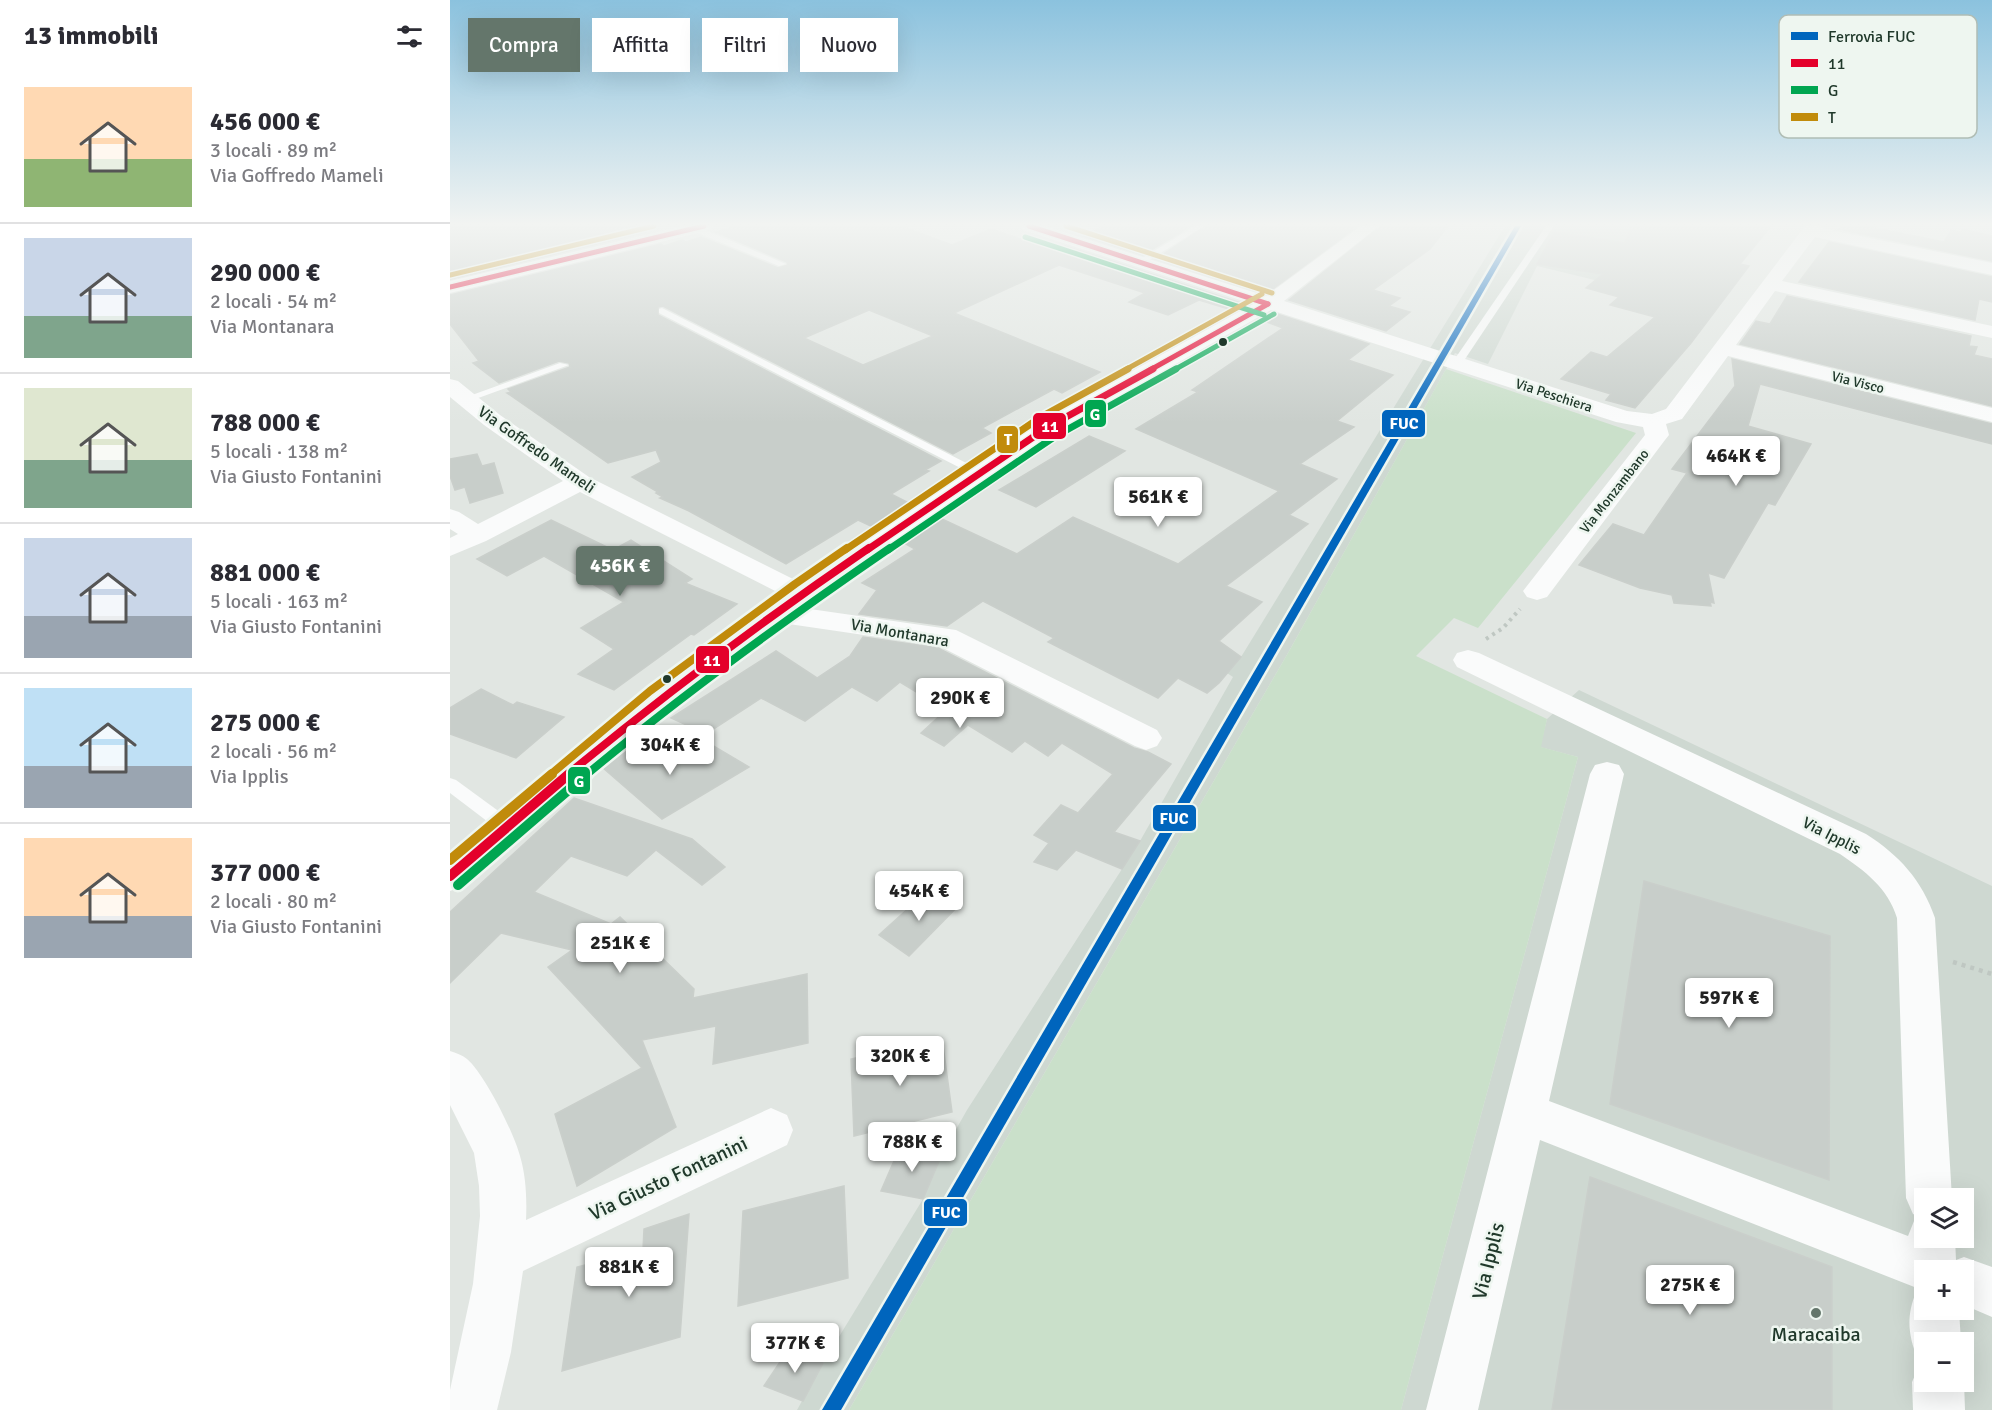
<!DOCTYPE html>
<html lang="it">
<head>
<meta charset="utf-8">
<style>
  :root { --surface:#fff; --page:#f7f7f7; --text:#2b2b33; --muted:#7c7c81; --line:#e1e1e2; --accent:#64766b }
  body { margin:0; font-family:Signika,sans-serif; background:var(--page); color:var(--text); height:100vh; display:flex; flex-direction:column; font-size:22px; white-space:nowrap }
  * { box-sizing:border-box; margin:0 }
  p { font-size:20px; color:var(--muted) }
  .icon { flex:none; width:33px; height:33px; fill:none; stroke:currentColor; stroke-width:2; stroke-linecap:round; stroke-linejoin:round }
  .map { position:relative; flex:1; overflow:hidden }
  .sheet { display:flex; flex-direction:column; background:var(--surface); width:450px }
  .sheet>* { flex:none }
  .top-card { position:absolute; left:18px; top:18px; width:570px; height:54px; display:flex; gap:12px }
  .controls { position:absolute; left:1464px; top:1188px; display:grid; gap:12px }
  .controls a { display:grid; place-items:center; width:60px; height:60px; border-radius:0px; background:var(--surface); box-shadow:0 6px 24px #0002; font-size:30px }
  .price { position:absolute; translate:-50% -51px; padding:0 14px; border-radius:6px; background:#fff; color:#222; font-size:20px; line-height:39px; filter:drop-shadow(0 2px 3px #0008) }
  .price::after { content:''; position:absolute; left:50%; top:36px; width:18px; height:14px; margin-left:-9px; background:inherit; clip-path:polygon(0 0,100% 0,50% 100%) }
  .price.selected { background:var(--accent); color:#fff }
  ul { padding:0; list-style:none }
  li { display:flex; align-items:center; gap:18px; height:150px; padding:0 24px }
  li+li { border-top:2px solid var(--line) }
  li span { display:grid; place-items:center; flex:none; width:168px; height:120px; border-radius:0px; color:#555 }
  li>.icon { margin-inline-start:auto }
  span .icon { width:72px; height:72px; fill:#fffc; stroke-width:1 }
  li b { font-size:26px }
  h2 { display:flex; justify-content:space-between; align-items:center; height:72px; padding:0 24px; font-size:26px }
  .tag { padding:0 21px; border-radius:0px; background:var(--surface); box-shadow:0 6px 24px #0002; font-size:21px; line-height:54px }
  .tag.selected { background:var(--accent); color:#fff }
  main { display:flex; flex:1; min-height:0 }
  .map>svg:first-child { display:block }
  .built { fill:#ced8d1; fill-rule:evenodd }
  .green { fill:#cae0ca }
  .building { fill:#c8ceca; stroke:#cacfcb; stroke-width:1.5; fill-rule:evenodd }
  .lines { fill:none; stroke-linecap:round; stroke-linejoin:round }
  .path-far1 { stroke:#bfc7c2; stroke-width:4; stroke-dasharray:3 4.5; stroke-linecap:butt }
  .path { stroke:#bfc7c2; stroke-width:4.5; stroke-dasharray:4 5; stroke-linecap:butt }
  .service { fill:#fafbfb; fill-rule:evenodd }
  .minor { fill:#fafbfb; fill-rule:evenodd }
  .tertiary { fill:#fafbfb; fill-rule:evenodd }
  .bus-1-far3-casing { stroke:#eef6f0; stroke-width:8 }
  .bus-1-far2-casing { stroke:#eef6f0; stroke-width:10 }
  .bus-1-far1-casing { stroke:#eef6f0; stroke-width:13 }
  .bus-1-casing { stroke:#eef6f0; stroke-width:15 }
  .bus-2-far3-casing { stroke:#eef6f0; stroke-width:8 }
  .bus-2-far2-casing { stroke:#eef6f0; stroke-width:10 }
  .bus-2-far1-casing { stroke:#eef6f0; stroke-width:13 }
  .bus-2-casing { stroke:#eef6f0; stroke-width:15 }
  .bus-3-far3-casing { stroke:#eef6f0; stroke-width:8 }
  .bus-3-far2-casing { stroke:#eef6f0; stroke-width:10 }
  .bus-3-far1-casing { stroke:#eef6f0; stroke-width:13 }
  .bus-3-casing { stroke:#eef6f0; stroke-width:15 }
  .bus-1-far3 { stroke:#e4002b; stroke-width:5 }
  .bus-1-far2 { stroke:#e4002b; stroke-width:7 }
  .bus-1-far1 { stroke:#e4002b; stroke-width:8 }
  .bus-1 { stroke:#e4002b; stroke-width:10 }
  .bus-2-far3 { stroke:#00a651; stroke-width:5 }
  .bus-2-far2 { stroke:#00a651; stroke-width:7 }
  .bus-2-far1 { stroke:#00a651; stroke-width:8 }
  .bus-2 { stroke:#00a651; stroke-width:10 }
  .bus-3-far3 { stroke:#c18b0b; stroke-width:5 }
  .bus-3-far2 { stroke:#c18b0b; stroke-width:7 }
  .bus-3-far1 { stroke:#c18b0b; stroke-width:8 }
  .bus-3 { stroke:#c18b0b; stroke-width:10 }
  .rail-1-casing { stroke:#eef6f0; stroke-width:5 }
  .rail-1 { fill:#0065bd; fill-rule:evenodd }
  .bus-dot { fill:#20392b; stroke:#eef6f0; stroke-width:2 }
  .poi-dot { fill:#64766b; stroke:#eef6f0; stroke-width:2 }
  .labels { text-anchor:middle; stroke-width:5; stroke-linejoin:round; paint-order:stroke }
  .far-street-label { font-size:14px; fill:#20392b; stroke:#eef6f0 }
  .street-label { font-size:16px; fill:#20392b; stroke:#eef6f0 }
  .near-street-label { font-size:20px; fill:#20392b; stroke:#eef6f0 }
  .near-poi-label { font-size:20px; fill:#20392b; stroke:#eef6f0 }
  .key { fill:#eef6f0; stroke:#b0bdb5; stroke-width:1.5 }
  .key-label { font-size:16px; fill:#20392b }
  .line-badge { stroke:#eef6f0; stroke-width:2 }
  .badge-label { font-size:16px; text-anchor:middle; font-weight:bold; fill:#fff }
</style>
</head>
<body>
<main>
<section class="sheet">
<h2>13 immobili<svg class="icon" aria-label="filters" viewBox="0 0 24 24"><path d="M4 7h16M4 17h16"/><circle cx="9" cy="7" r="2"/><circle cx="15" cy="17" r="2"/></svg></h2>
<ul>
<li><span style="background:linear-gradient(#ffd9b3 60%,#8fb573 0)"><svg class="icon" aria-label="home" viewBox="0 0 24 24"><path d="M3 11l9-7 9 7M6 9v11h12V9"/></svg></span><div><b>456 000 €</b><p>3 locali · 89 m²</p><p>Via Goffredo Mameli</p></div></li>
<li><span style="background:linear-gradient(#c9d6e8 65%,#7fa58c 0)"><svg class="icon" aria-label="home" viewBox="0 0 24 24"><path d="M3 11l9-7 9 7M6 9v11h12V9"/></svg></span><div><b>290 000 €</b><p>2 locali · 54 m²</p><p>Via Montanara</p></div></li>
<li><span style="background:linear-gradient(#dfe7d0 60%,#7fa58c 0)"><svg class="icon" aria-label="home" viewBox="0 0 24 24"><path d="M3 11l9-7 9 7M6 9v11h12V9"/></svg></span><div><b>788 000 €</b><p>5 locali · 138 m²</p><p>Via Giusto Fontanini</p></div></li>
<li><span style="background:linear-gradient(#c9d6e8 65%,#9aa5b1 0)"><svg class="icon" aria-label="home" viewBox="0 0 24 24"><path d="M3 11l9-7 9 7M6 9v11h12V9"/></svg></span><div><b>881 000 €</b><p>5 locali · 163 m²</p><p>Via Giusto Fontanini</p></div></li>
<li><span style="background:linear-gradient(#bfe0f5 65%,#9aa5b1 0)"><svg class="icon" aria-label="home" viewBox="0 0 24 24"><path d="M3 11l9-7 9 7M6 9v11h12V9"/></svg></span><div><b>275 000 €</b><p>2 locali · 56 m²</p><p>Via Ipplis</p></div></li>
<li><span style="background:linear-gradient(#ffd9b3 65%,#9aa5b1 0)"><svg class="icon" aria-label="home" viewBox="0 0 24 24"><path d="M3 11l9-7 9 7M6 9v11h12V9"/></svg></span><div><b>377 000 €</b><p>2 locali · 80 m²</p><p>Via Giusto Fontanini</p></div></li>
</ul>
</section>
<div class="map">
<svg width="1542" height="1410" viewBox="0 0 1542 1410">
  <rect width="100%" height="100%" fill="#e1e6e2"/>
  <!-- built -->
  <g class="built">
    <polygon points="1055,226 1225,226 1218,254 1194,292 1087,266 1038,364 1005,353 838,653 399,1410 347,1410 373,1363 473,1199 492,1154 517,1110 690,841 783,677 777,673 791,657"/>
    <path d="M1129,690L1542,886V1410H951L1128,757L1090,747L1097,719ZM1474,1198H1514V1238H1474ZM1474,1270H1514V1310H1474ZM1474,1342H1514V1382H1474Z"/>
  </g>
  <!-- green -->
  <polygon class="green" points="996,369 1186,433 1028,628 1004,618 966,656 1097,719 1091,747 1128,757 951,1410 399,1410 838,653"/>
  <!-- building -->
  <g class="building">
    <polygon points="0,226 188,226 196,232 0,279"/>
    <path d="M287,226H451L502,245L541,229L606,251L615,246L797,305L785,311L749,300L718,315L679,302L695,293L609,265L504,313L650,372L612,393L604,389L532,428L541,433L503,454L213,306L208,307V315L491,461L475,470L479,471L441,494L463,505L427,529L408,520L336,564L239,511L210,498L213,497L206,493L208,492L182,477L211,462L206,450L158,463L57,393L61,392L58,389L120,367L119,363L109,361L49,383L23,363L29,361L0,324V295L211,244L214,246L232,240L236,242L251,237L328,268L338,265L337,262L266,232ZM419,310L483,336L413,365L354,338Z"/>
    <polygon points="653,226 741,226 693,255 634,236"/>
    <polygon points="756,226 908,226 816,294 706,259"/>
    <polygon points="931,226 998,226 980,249 923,290 950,298 939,306 960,312 936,331 839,300"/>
    <polygon points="1198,226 1321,226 1290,264 1299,266 1241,343 1185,408 1156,400 1161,394 1111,379 1141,352 1157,357 1205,317 1160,305 1169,297 1136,288 1153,274 1087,264 1104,232 1175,243 1181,227 1197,229"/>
    <polygon points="1393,226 1415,226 1494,242 1501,230 1511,232 1512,229 1542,236 1542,261 1389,229"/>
    <polygon points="1379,242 1542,277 1542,302 1529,299 1525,320 1349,282"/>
    <polygon points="1337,296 1521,336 1519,346 1527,347 1524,355 1542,359 1542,406 1290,344 1306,321 1320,324"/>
    <polygon points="821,312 919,344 898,360 943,375 887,421 904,427 850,464 887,479 839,515 858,524 776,586 812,602 769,641 791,657 769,683 757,693 728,678 708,698 598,642 604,638 533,601 497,626 409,614 427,590 412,583 465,549 452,542 488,517 567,554 623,517 728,564 829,491 686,429 748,392 742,390 833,328 809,319"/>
    <polygon points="1282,359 1542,424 1542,444 1310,384 1298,426 1361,444 1325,505 1318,503 1274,578 1258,573 1264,603 1260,602 1261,606 1224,603 1222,595 1190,588 1129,565 1163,524 1194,535 1237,473 1222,469 1285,386"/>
    <polygon points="639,436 675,451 586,507 549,490"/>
    <polygon points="27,454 32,466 44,463 53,493 20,503 15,487 5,490 0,476 0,459"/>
    <polygon points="101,520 163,550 181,540 242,579 235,583 287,604 244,635 241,634 164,690 128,674 164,649 131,628 174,602 94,556 57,576 27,559"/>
    <polygon points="413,637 488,648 684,748 698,752 721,764 664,832 690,841 672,869 626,850 607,870 584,862 599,843 584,835 611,805 628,813 663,774 612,743 598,756 575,741 562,752 518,725 494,746 471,733 496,710 450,682 427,701 402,687 355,721 311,698 256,734 221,718 326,651 367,678 400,656"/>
    <polygon points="31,689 63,705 67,702 114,717 66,758 0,734 0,708"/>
    <polygon points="184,741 254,764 262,745 299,767 212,819 152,767"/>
    <polygon points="124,798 242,839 275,867 252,885 206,850 177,876 121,856 84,892 161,924 170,917 244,989 243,998 357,974 358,1043 263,1064 266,1026 192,1040 226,1127 127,1186 105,1114 192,1068 98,967 122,950 51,933 0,983 0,912"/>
    <polygon points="1194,881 1380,936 1379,1180 1160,1104"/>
    <polygon points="481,888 508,906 459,956 429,935"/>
    <polygon points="492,1038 502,1112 404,1136 401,1059"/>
    <polygon points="450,1147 492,1154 473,1199 431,1191"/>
    <polygon points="1140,1177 1382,1267 1382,1410 1102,1410"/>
    <polygon points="394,1186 398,1278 288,1306 293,1211"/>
    <polygon points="239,1214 230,1337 112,1371 127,1267 193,1250 194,1229"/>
    <polygon points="342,1344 373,1363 353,1401 314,1386"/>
  </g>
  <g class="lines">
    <!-- path-far1 -->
    <polyline class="path-far1" points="1036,639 1053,628 1070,609"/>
    <!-- path -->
    <polyline class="path" points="1503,962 1542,974"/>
    <!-- service -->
    <g class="service">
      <polygon points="240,226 246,226 336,264 329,266 240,230"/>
      <polygon points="745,226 754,226 693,264 686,262"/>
      <polygon points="1096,226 1104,226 1011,365 1003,365 1002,363"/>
      <polygon points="212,308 532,471 534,473 528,477 524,475 209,313 209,309"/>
      <polygon points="110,363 119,365 20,401 12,401 11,399"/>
      <polygon points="0,778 6,780 62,821 64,826 62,831 56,832 50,831 0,793"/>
    </g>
    <!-- minor -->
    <g class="minor">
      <polygon points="571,226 595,226 816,296 911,226 929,226 834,301 1177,411 1202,414 1216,409 1355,226 1372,226 1371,228 1542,263 1542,275 1365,237 1332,281 1542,326 1542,338 1325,291 1286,345 1542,408 1542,422 1278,356 1232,419 1216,424 1219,435 1215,440 1097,597 1087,600 1077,597 1073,591 1195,435 1193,427 1166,422 821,310 606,432 353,608 506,630 707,730 712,738 707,746 696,750 685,746 489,646 332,623 219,708 68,836 13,886 0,891 0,854 197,692 333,595 130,492 36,541 0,556 0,538 8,534 0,529 0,509 9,512 28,524 113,481 34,425 0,397 0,379 8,381 50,415 139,477 351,583 590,422 803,304 573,230"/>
      <path d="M1018,650L1029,653L1416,834C1449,855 1472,880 1485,918L1502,1198H1474V1238H1505L1506,1260L1514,1257L1542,1267V1317L1514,1305V1270H1474V1310H1509L1511,1342H1474V1382L1514,1381L1515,1410H1463L1462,1382L1470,1364L1473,1362L1468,1360C1458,1335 1456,1317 1466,1292L1472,1290L1090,1140L1028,1410H976L1140,774L1145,765L1157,762L1169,765L1174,774L1099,1101L1458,1236L1464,1221L1472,1218L1463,1214L1456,1198L1447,918C1438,888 1415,871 1390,854L1007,667L1003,660L1007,653Z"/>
      <path d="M0,1051C6,1053 12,1055 17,1059C34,1073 64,1133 70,1156C76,1176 77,1199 76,1220L321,1108L337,1115L343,1130L337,1145L73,1271L61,1352L47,1410H0V1390L23,1284L30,1216L29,1186L24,1153L0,1105Z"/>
    </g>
    <!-- tertiary -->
    <polygon class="tertiary" points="233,226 263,226 260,230 0,293 0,281"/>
    <defs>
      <g id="bus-1-far3">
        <polyline points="579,226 818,304"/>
        <polyline points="0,287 254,226"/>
        <polyline points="700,370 818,304"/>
      </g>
      <polyline id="bus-1-far2" points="417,550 598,427 703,369"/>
      <path id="bus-1-far1" d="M117,775C214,695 315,619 419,548"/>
      <polyline id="bus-1" points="0,876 119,774"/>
      <g id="bus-2-far3">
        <polyline points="575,237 814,315"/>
        <polyline points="724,370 824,314"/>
      </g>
      <polyline id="bus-2-far2" points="438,550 604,437 726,369"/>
      <path id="bus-2-far1" d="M136,775C233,694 335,620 440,548"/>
      <polyline id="bus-2" points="8,885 137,774"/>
      <g id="bus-3-far3">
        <polyline points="616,226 822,293"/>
        <polyline points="0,275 204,226"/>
        <polyline points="675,370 812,294"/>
      </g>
      <polyline id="bus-3-far2" points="395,550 591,417 678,369"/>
      <polyline id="bus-3-far1" points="100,775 200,691 345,584 397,548"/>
      <polyline id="bus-3" points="0,860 102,774"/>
    </defs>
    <!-- bus-1-far3 casing -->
    <use href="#bus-1-far3" class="bus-1-far3-casing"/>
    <!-- bus-1-far2 casing -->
    <use href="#bus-1-far2" class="bus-1-far2-casing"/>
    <!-- bus-1-far1 casing -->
    <use href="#bus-1-far1" class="bus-1-far1-casing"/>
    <!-- bus-1 casing -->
    <use href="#bus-1" class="bus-1-casing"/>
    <!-- bus-2-far3 casing -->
    <use href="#bus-2-far3" class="bus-2-far3-casing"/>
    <!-- bus-2-far2 casing -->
    <use href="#bus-2-far2" class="bus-2-far2-casing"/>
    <!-- bus-2-far1 casing -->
    <use href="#bus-2-far1" class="bus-2-far1-casing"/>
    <!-- bus-2 casing -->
    <use href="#bus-2" class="bus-2-casing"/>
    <!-- bus-3-far3 casing -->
    <use href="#bus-3-far3" class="bus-3-far3-casing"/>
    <!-- bus-3-far2 casing -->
    <use href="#bus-3-far2" class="bus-3-far2-casing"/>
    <!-- bus-3-far1 casing -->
    <use href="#bus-3-far1" class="bus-3-far1-casing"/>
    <!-- bus-3 casing -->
    <use href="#bus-3" class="bus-3-casing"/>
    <!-- bus-1-far3 -->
    <use href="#bus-1-far3" class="bus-1-far3"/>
    <!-- bus-1-far2 -->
    <use href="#bus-1-far2" class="bus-1-far2"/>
    <!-- bus-1-far1 -->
    <use href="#bus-1-far1" class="bus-1-far1"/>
    <!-- bus-1 -->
    <use href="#bus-1" class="bus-1"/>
    <!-- bus-2-far3 -->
    <use href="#bus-2-far3" class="bus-2-far3"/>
    <!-- bus-2-far2 -->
    <use href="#bus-2-far2" class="bus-2-far2"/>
    <!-- bus-2-far1 -->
    <use href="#bus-2-far1" class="bus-2-far1"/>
    <!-- bus-2 -->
    <use href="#bus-2" class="bus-2"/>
    <!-- bus-3-far3 -->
    <use href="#bus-3-far3" class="bus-3-far3"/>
    <!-- bus-3-far2 -->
    <use href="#bus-3-far2" class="bus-3-far2"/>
    <!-- bus-3-far1 -->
    <use href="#bus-3-far1" class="bus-3-far1"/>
    <!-- bus-3 -->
    <use href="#bus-3" class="bus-3"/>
    <defs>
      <polygon id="rail-1" points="1065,226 1071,226 391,1410 372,1410"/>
    </defs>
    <!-- rail-1 casing -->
    <use href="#rail-1" class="rail-1-casing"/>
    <!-- rail-1 -->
    <use href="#rail-1" class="rail-1"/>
  </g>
  <!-- sky -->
  <linearGradient id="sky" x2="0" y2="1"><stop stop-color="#8bc2de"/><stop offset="0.53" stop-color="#f2f4f2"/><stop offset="1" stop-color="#f2f4f2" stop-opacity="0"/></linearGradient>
  <rect width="1542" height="423" fill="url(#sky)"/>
  <!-- markers -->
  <g class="bus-dot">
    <circle cx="773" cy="342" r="5"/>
    <circle cx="217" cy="679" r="5"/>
  </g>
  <circle class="poi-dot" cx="1366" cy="1313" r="6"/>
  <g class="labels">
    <!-- far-street labels -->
    <g class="far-street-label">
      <text transform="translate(1408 382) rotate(14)" y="5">Via Visco</text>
      <text transform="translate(1104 395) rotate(18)" y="5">Via Peschiera</text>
      <text transform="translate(1164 491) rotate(-52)" y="5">Via Monzambano</text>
    </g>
    <!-- street labels -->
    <g class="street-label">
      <text transform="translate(87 449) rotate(35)" y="6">Via Goffredo Mameli</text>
      <text transform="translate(450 632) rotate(10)" y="6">Via Montanara</text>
      <text transform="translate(1382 835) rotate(27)" y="6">Via Ipplis</text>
    </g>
    <!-- near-street labels -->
    <g class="near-street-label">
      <text transform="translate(218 1178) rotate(-25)" y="7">Via Giusto Fontanini</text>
      <text transform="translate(1038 1261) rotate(-76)" y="7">Via Ipplis</text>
    </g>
    <!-- near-poi labels -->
    <g class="near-poi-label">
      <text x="1366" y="1341">Maracaiba</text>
    </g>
  </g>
  <!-- legend -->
  <rect x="1329" y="15" width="198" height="123" rx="9" class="key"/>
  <rect x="1341" y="32" width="27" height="8" fill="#0065bd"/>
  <rect x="1341" y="59" width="27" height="8" fill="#e4002b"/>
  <rect x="1341" y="86" width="27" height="8" fill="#00a651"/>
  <rect x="1341" y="113" width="27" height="8" fill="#c18b0b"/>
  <g class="key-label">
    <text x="1378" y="42">Ferrovia FUC</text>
    <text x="1378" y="69">11</text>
    <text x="1378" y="96">G</text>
    <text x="1378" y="123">T</text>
  </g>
  <g class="line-badge">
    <rect x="634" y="399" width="23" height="29" rx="6" fill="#00a651"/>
    <rect x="931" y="409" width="45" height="29" rx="6" fill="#0065bd"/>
    <rect x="582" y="412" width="35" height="28" rx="6" fill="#e4002b"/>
    <rect x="546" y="425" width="23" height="29" rx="6" fill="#c18b0b"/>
    <rect x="245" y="645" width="35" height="29" rx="6" fill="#e4002b"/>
    <rect x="117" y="766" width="24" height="29" rx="6" fill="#00a651"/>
    <rect x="702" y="804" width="45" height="28" rx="6" fill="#0065bd"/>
    <rect x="473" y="1198" width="45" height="29" rx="6" fill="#0065bd"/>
  </g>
  <g class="badge-label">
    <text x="645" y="420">G</text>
    <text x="954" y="429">FUC</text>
    <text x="600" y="432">11</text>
    <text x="558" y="445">T</text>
    <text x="262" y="666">11</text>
    <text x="129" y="787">G</text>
    <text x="724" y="824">FUC</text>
    <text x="496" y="1218">FUC</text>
  </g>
</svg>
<div class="controls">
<a><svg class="icon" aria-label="layers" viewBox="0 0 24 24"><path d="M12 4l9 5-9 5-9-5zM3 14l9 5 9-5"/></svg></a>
<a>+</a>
<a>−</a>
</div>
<b class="price" style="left:1286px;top:487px">464K €</b>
<b class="price" style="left:708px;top:528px">561K €</b>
<b class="price selected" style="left:170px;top:597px">456K €</b>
<b class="price" style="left:510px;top:729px">290K €</b>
<b class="price" style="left:220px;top:776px">304K €</b>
<b class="price" style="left:469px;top:922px">454K €</b>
<b class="price" style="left:170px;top:974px">251K €</b>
<b class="price" style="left:1279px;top:1029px">597K €</b>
<b class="price" style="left:450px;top:1087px">320K €</b>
<b class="price" style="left:462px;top:1173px">788K €</b>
<b class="price" style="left:179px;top:1298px">881K €</b>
<b class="price" style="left:1240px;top:1316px">275K €</b>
<b class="price" style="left:345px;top:1374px">377K €</b>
<div class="top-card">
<a class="tag selected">Compra</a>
<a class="tag">Affitta</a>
<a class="tag">Filtri</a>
<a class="tag">Nuovo</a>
</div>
</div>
</main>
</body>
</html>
